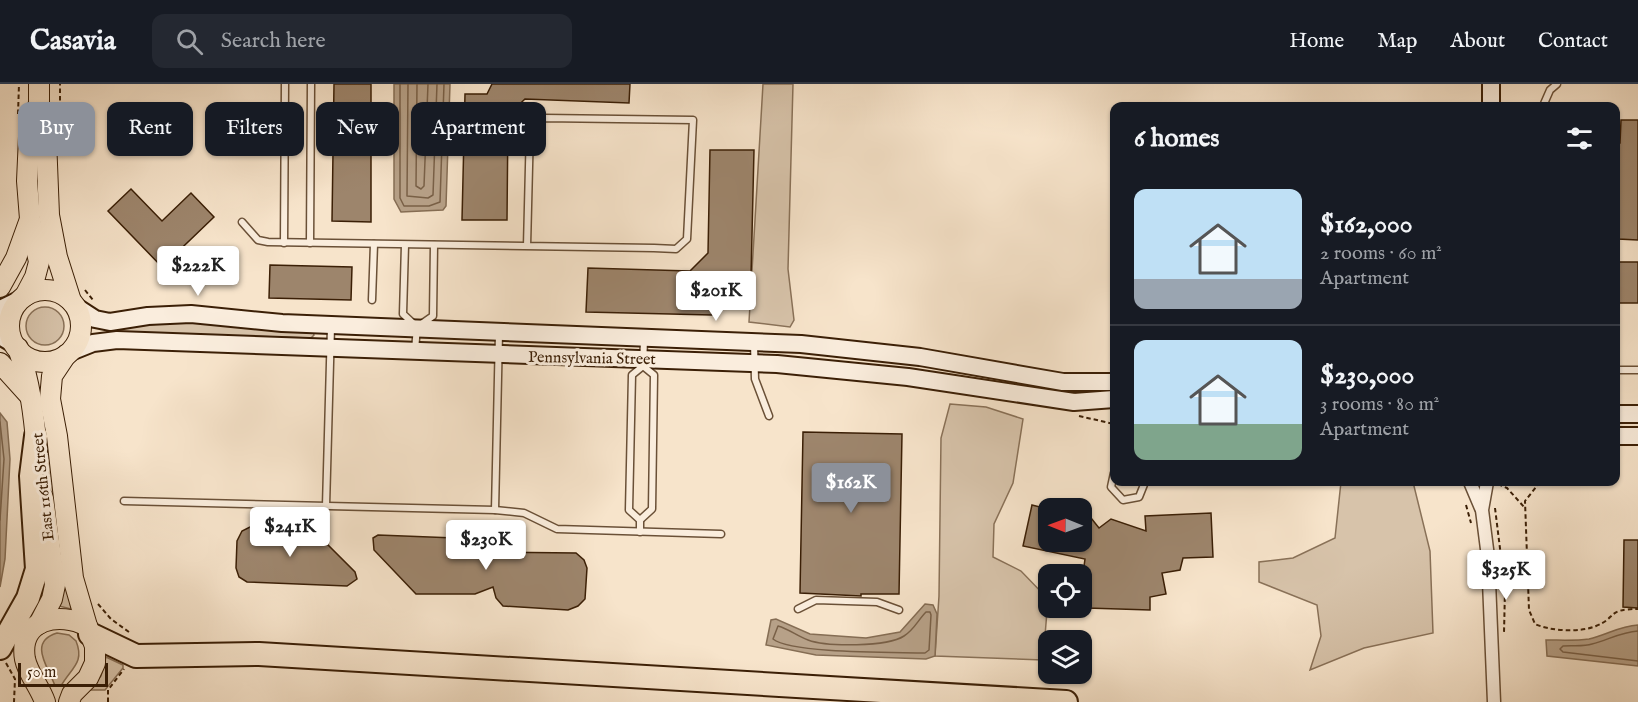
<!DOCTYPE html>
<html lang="en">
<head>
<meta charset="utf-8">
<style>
  :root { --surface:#171b24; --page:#242831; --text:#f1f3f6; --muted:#9ea1a6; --line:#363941; --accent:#8c9099 }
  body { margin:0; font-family:"IM FELL English",serif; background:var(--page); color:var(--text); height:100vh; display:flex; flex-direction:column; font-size:22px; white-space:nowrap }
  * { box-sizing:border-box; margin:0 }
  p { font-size:20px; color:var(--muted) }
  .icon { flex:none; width:33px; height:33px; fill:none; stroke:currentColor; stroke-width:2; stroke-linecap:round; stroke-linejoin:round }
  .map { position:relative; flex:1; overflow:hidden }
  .sheet { position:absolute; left:1110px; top:18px; width:510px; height:384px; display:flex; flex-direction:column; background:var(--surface); border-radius:12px; box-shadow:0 2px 4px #0004 }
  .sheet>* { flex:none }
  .guide { position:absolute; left:18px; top:18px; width:570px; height:54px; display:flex; gap:12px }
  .needle { width:39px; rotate:271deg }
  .buttons { position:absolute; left:1038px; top:414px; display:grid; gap:12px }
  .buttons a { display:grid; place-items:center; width:54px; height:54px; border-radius:12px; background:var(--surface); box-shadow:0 2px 4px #0004; font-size:30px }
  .scale { position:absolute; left:18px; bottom:15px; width:90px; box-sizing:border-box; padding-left:6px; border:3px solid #3b1f06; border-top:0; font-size:16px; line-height:21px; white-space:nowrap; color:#3b1f06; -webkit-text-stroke:4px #faeddd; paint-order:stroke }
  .price { position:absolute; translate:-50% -51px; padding:0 14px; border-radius:6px; background:#fff; color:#222; font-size:20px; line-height:39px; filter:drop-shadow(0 2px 3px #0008) }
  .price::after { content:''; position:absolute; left:50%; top:36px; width:18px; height:14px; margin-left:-9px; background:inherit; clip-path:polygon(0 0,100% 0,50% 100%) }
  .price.active { background:var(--accent); color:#fff }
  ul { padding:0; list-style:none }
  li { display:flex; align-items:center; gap:18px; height:150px; padding:0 24px }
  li+li { border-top:2px solid var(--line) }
  li span { display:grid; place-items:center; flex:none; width:168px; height:120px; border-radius:12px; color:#555 }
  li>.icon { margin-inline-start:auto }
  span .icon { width:72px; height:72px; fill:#fffc; stroke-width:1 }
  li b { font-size:26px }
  h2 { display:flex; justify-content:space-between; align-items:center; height:72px; padding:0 24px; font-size:26px }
  .pill { padding:0 21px; border-radius:12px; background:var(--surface); box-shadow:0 2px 4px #0004; font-size:21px; line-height:54px }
  .pill.active { background:var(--accent); color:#fff }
  header { display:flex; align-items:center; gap:36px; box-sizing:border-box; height:84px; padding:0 30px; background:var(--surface); border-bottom:2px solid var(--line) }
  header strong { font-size:28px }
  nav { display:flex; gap:33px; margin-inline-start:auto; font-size:21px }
  .search { width:420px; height:54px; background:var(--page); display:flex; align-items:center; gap:15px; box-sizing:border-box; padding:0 21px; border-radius:12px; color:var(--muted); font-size:22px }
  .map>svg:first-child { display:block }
  .green { fill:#d7c3aa; stroke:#897158; stroke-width:1.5 }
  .water { fill:#b7a188; stroke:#856d54; stroke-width:1.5 }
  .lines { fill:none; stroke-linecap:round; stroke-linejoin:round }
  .shore { stroke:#796047; stroke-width:1.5 }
  .building { fill:#9d856c; stroke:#3b1f06; stroke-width:1.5 }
  .service-casing { stroke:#6a5037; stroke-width:9 }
  .minor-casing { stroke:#6a5037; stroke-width:15 }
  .secondary-casing { stroke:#3b1f06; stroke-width:20 }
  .primary-casing { stroke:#3b1f06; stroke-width:22 }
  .motorway-casing { stroke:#3b1f06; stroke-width:26 }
  .path { stroke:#3b1f06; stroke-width:2; stroke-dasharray:4.5 3; stroke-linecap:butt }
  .service { stroke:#faeddd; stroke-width:6 }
  .minor { stroke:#faeddd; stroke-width:12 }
  .secondary { stroke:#faeddd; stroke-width:16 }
  .primary { stroke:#f7e4cb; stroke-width:20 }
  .motorway { stroke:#f7e4cb; stroke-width:22 }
  .labels { text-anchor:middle; stroke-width:6; stroke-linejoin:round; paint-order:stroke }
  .street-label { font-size:16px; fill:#3b1f06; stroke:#faeddd }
</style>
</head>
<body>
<header>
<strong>Casavia</strong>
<div class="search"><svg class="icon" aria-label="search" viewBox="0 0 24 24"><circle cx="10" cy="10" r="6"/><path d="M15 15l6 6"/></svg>Search here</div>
<nav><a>Home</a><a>Map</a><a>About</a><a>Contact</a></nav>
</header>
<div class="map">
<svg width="1638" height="618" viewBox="0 0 1638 618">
  <rect width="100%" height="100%" fill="#f7e4cb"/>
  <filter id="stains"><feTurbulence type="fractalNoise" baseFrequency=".00333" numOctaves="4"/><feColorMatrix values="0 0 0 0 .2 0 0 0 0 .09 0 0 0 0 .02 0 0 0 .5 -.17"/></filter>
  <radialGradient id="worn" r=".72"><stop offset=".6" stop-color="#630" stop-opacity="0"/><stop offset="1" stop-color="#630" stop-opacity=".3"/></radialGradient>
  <!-- green -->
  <g class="green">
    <polygon points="763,0 793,0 788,185 794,236 790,243 749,238"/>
    <circle cx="45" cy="242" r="19"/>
    <polygon points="189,237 313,248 314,251 311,254 107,248 107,245"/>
    <polygon points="38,305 41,305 71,525 59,522"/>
    <polygon points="950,320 986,323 1023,335 1013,399 994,440 993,473 1021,487 1048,515 1043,576 935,572 939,512 941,354"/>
    <polygon points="1341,398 1413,398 1430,467 1433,549 1364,564 1310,586 1321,552 1317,521 1259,498 1259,478 1293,474 1335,454"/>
    <path d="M57,549L69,551L76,557C85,579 71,584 61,602H55C49,584 27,558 57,549Z"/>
    <polygon points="106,573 123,581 123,584 105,606 90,606 101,592"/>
  </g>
  <!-- water -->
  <g class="water">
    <polygon points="394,0 450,0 446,122 443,126 401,128 394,115"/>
    <polygon points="0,329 7,338 10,375 5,475 0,503"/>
    <polygon points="925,520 933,521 937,530 935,572 926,575 816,571 766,561 771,536 776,535 810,550 866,554 900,548"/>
    <path d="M1638,541V582L1547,572L1546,556C1560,556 1575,557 1589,555C1607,551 1619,542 1638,541Z"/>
  </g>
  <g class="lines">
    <!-- shore -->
    <g class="shore">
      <polyline points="400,0 400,114 404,122 429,122 440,118 444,0"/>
      <polyline points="408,0 407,112 428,114 433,111 437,0"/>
      <polyline points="417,0 416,102 421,105 424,102 428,0"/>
      <polyline points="0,338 4,375 0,436"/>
      <path d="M926,528H930L931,531L929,566L925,569C896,568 792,570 773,555L778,542C789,545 797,552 808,556C827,563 887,563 904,552C914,546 918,536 926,528Z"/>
      <path d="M1638,547C1621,548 1608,556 1592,560C1583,563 1572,561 1563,562L1560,565L1563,568L1638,577"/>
    </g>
  </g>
  <!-- building -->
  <g class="building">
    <polygon points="334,0 371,0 371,138 332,137"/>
    <polygon points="492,0 630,0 629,19 525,15 508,31 507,136 462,136 465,10 487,10"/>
    <polygon points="1621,36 1638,36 1638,156 1618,155 1619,109 1616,109 1616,59 1620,59"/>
    <polygon points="710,66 754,66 751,193 729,193 727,201 713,211 712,231 586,228 588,184 690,187 708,169"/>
    <polygon points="131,105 162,137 191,109 214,133 162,183 108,127"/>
    <rect x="1616" y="178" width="22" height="41"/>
    <polygon points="270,181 352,183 351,216 269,214"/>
    <polygon points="803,348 902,350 899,510 861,510 861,512 800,509"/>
    <polygon points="1032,421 1048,425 1048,458 1082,458 1082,432 1091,434 1099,444 1111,435 1146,447 1145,432 1211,429 1213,473 1183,474 1180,486 1162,489 1166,510 1150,513 1150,526 1087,524 1088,503 1082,497 1085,475 1023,462"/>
    <polygon points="250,443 311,444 355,488 357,495 347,502 247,498 239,493 236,484 237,457 242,447"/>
    <polygon points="378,451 481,455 489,460 492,468 576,469 584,476 587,484 585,515 578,522 568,526 503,522 496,514 493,503 475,510 416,510 374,466 373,454"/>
    <polygon points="1624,456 1638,456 1638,524 1623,523"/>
  </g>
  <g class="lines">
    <defs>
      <g id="service">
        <polyline points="1543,22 1550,6 1557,0"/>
        <polyline points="242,138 258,156 268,158 654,164 676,165 687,155 693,36 544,34 530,43 527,162"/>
        <polyline points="284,159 285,0"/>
        <polyline points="310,159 311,0"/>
        <polyline points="405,161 403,230 417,243 415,266"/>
        <polyline points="372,216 374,160"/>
        <polyline points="420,241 433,232 434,161"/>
        <polyline points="754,260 755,295 769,332"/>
        <polyline points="1616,286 1638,286"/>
        <polyline points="1114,389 1111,403 1123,416 1139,413 1145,398"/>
        <polyline points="124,417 495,426 524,429 557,445 721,450"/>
        <polyline points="326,422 331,243"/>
        <polyline points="495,426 499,249"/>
        <polyline points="640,436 652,425 654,291 643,282"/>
        <polyline points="640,448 640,436 629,426 632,291 643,282 644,256"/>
        <polyline points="798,525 816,516 877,518 899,526"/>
      </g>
      <g id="minor">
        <polyline points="1470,398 1481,424"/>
        <polyline points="1487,398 1482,426 1488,473 1494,618"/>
      </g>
      <g id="secondary">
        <polyline points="1491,0 1491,22"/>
        <polyline points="75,222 95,235 110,238 148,232 191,230 282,239 801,260 920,273 1063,298 1114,298"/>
        <polyline points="0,225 21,215"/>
        <polyline points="0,252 15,261"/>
        <polyline points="68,269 93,259 117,256 777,280 908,293 1074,318 1114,315"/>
        <polyline points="1616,330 1638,330"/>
        <polyline points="1616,352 1638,352"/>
      </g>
      <g id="primary">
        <polyline points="39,0 39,20 46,55 49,131 57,173 71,217"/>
        <polyline points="0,203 16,174 29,138"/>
        <circle cx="45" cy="242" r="36"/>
        <polyline points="25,212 35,193 39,178 30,135 27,97 29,53 38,22"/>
        <path d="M18,264C30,298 34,331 37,367"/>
        <polyline points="66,271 52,292 50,315 57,352 73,494 87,542"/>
        <polyline points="0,279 30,312"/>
        <polyline points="39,540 52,515 55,501 43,414"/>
        <path d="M45,618C40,603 28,590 25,575C18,535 60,527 87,542L95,562V579L88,594L72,610L69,618"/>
      </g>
      <g id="motorway">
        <polyline points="90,550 136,572 259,570 1066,618"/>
        <polyline points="0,564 28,514 37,485 31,392 36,352"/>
      </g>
    </defs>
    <!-- service casing -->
    <use href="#service" class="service-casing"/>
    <!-- minor casing -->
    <use href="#minor" class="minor-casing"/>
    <!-- secondary casing -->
    <use href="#secondary" class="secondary-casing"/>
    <!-- primary casing -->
    <use href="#primary" class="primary-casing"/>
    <!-- motorway casing -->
    <use href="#motorway" class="motorway-casing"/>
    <!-- path -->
    <g class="path">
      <polyline points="18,30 19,0"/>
      <polyline points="60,39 60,0"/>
      <polyline points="85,206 93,216"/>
      <polyline points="1079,332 1114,340"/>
      <path d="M1540,398L1525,417L1529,526L1535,540C1550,547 1580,549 1596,542C1617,534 1606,525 1638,525"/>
      <polyline points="1498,400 1507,404 1525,424"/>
      <polyline points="1466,421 1471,439"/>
      <polyline points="1495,424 1505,505 1504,549"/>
      <polyline points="98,520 111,535 129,548"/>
      <polyline points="6,579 15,595 14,618"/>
      <polyline points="108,618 108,606 124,585"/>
    </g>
    <!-- service -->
    <use href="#service" class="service"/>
    <!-- minor -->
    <use href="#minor" class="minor"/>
    <!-- secondary -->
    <use href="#secondary" class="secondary"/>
    <!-- primary -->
    <use href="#primary" class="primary"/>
    <!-- motorway -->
    <use href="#motorway" class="motorway"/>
  </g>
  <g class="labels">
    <!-- street labels -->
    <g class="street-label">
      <text transform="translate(592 273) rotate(1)" y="6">Pennsylvania Street</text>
      <text transform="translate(42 403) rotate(-96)" y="6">East 116th Street</text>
    </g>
  </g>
  <rect width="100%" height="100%" filter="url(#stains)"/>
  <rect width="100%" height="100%" fill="url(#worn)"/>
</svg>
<div class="buttons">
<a><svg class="needle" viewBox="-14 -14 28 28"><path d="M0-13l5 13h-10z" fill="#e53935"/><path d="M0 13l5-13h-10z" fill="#9ea1a6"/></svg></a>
<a><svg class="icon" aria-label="locate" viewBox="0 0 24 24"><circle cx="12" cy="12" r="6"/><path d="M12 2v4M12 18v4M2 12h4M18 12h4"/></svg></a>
<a><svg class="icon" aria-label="layers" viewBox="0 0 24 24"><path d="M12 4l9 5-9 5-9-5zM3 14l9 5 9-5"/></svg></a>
</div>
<div class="scale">50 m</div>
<b class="price" style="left:198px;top:213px">$222K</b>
<b class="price" style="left:716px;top:238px">$201K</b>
<b class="price active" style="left:851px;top:430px">$162K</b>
<b class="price" style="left:290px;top:474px">$241K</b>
<b class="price" style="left:486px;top:487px">$230K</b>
<b class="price" style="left:1506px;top:517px">$325K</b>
<div class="guide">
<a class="pill active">Buy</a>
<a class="pill">Rent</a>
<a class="pill">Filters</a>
<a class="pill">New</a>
<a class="pill">Apartment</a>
</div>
<section class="sheet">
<h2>6 homes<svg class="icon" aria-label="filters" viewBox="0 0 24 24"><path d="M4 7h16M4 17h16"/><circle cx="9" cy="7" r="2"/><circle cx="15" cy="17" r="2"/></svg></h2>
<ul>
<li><span style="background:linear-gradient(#bfe0f5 75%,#9aa5b1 0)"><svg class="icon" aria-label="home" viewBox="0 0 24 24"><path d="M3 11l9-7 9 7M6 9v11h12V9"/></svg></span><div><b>$162,000</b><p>2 rooms · 60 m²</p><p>Apartment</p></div></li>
<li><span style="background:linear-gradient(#bfe0f5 70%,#7fa58c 0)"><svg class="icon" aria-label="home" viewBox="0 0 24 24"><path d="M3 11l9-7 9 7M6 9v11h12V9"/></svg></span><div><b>$230,000</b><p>3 rooms · 80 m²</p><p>Apartment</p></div></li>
</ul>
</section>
</div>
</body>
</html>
